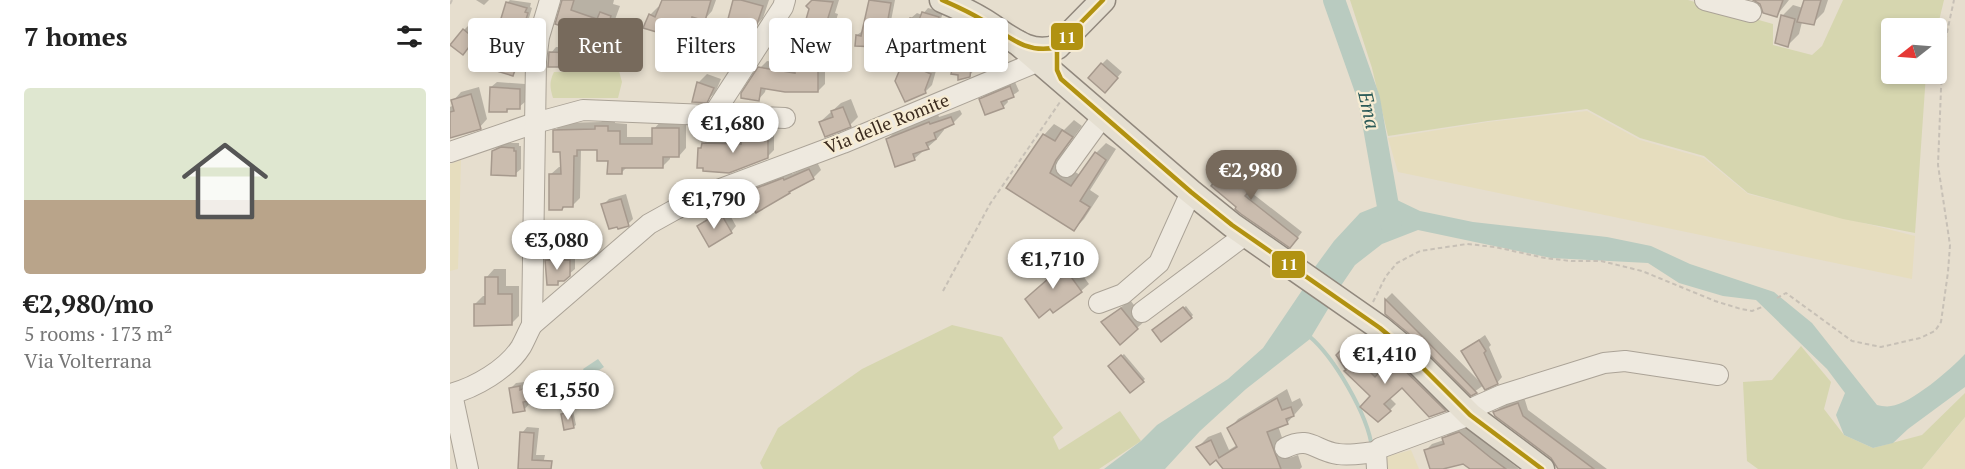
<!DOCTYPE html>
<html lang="en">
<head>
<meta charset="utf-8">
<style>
  :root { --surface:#fff; --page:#f6f6f6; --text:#222; --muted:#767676; --line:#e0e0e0; --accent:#776a5c }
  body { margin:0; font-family:"PT Serif",serif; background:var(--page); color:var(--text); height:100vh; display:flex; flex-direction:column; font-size:22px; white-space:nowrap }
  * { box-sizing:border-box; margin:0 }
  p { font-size:20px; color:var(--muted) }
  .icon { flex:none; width:33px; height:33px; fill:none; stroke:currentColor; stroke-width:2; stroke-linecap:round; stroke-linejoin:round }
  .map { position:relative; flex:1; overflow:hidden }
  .sheet { display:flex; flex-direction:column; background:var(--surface); width:450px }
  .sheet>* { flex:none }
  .guide { position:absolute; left:18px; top:18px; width:570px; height:54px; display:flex; gap:12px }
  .needle { width:39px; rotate:253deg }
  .buttons { position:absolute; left:1431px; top:18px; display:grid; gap:12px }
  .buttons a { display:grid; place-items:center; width:66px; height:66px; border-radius:6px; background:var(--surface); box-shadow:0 3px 9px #0003; font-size:30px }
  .price { position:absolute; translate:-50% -51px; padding:0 14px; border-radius:21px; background:#fff; color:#222; font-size:20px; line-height:39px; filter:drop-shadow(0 2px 3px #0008) }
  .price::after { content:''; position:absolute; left:50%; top:36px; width:18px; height:14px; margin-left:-9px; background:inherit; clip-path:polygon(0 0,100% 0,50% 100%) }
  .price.selected { background:var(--accent); color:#fff }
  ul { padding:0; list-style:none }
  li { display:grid; align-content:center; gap:12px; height:318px; padding:0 24px }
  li+li { border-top:2px solid var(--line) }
  li span { display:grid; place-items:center; height:186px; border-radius:6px; color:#555 }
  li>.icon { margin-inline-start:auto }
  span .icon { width:108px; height:108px; fill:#fffc; stroke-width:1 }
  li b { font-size:26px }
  h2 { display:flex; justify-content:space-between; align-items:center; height:72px; padding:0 24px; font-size:26px }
  .pill { padding:0 21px; border-radius:6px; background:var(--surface); box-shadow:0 3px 9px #0003; font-size:21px; line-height:54px }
  .pill.selected { background:var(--accent); color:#fff }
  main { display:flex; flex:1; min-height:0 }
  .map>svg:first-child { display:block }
  .farmland { fill:#e6ddbe }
  .green { fill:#d6d6af }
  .water { fill:#b9cbc0 }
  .shadow { fill:#0003 }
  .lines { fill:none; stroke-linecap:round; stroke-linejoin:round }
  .stream { stroke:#b9cbc0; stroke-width:4 }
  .river { stroke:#b9cbc0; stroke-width:22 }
  .building { fill:#cabcae; stroke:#a6998d; stroke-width:1.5 }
  .minor-casing { stroke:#aba397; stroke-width:22 }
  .major-casing { stroke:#91887d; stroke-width:27 }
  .path { stroke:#c7c0b6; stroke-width:2; stroke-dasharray:4.5 3; stroke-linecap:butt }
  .minor { stroke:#eee9df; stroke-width:20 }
  .major { stroke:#e5dfd1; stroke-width:24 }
  .bus-1-casing { stroke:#f7ecd3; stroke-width:9 }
  .bus-1 { stroke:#b19211; stroke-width:4.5 }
  .labels { text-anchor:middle; stroke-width:4.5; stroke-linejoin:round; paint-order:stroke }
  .street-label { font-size:18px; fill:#3b2b1e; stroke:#f7ecd3 }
  .water-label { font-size:20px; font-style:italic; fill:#2c5b58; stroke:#f7ecd3 }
  .line-badge { stroke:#f7ecd3; stroke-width:2 }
  .badge-label { font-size:16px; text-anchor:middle; font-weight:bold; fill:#fff }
</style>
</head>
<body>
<main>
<section class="sheet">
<h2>7 homes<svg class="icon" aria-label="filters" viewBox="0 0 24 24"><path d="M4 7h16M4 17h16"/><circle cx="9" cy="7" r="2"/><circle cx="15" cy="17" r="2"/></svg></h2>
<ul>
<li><span style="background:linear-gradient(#dfe7d0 60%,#b9a48a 0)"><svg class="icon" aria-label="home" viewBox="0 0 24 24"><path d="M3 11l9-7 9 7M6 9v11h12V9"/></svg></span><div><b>€2,980/mo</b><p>5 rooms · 173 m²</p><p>Via Volterrana</p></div></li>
</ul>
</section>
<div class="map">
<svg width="1515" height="469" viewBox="0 0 1515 469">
  <rect width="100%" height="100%" fill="#e6dece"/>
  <!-- farmland -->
  <g class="farmland">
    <polygon points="1137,111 1190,140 1254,158 1298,194 1465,236 1462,279 948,172 938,138 1038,122"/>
    <polygon points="11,160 8,269 0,271 0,164"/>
    <polygon points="1515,417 1515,469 1472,469 1504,431"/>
    <polygon points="961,450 969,469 933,469 931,458"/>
  </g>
  <!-- green -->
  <g class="green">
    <polygon points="900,0 1238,0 1323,24 1323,45 1362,55 1372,46 1393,0 1494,0 1487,29 1442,28 1442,74 1476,74 1465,233 1393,219 1298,193 1254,156 1190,138 1137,109 1038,121 938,136 922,68"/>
    <path d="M169,71L172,82L168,98H103C100,88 99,82 104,72Z"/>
    <polygon points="502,325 552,337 613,428 603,437 609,450 670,411 691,441 649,469 313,469 310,463 328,428 412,369"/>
    <polygon points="1351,346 1381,382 1374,409 1394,435 1423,448 1472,435 1515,393 1515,417 1472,469 1308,469 1297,461 1293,382 1322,380"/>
  </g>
  <!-- water -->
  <g class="water">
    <path d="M945,199L970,211L1023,222L1157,237L1201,246L1240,264L1324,292L1362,323L1427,405C1431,406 1437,407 1441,406C1461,404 1501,369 1515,354V387L1458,429L1443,443L1423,448L1394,435L1386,415L1395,393L1377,369L1306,300L1273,296L1229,283L1198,263L1101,258L968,230L932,244L905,265L888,290L862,271L884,241L910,213Z"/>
    <polygon points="855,286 881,304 860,339 796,389 750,431 715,469 654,469 691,441 707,425 778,379 813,348"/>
    <polygon points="148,359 154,367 138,377 133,369"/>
  </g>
  <!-- shadow -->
  <g class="shadow">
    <polygon points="26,0 39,0 34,5"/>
    <polygon points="60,0 81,3 80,7 82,8 77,25 72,30 57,3"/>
    <polygon points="114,0 164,0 163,4 170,6 163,25 153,35 133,28 130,30"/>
    <polygon points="213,0 266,0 262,11 254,20 248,18 245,31 237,39 200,15 208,7 210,8"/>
    <polygon points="285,0 319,0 313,18 305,26"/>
    <polygon points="364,0 389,0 385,13 388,14 385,24 366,41 360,9 358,6"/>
    <polygon points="420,0 445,0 440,26 458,29 461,18 467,13 472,15 478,8 493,12 486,36 496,38 493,46 488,51 467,46 461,56 487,67 482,85 475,92 455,63 460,57 407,35 414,30"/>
    <polygon points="1306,0 1339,0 1327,15"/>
    <polygon points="1356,0 1378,0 1374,12 1363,23 1352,22 1349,34 1338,45 1332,16 1343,5 1353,8"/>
    <polygon points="19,25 29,33 18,47 14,30"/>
    <polygon points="266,29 284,34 278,59 272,65 255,58 261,34"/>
    <polygon points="540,29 550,45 542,54 528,62 527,67 519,76 508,44 517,36 526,37"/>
    <polygon points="52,45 73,52 68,69 63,75 47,51"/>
    <polygon points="106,47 131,48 130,60 125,66 101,53"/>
    <polygon points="657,59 672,72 660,86 652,64"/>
    <polygon points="317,61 351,66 353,64 375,64 375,84 368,91 316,88 315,92 308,100 310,68"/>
    <polygon points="257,74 271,79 265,93 256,101 248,83"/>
    <polygon points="47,82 75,84 75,102 69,107 60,107 57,111 41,87"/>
    <polygon points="565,82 569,91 557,99 558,102 553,107 531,99 536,94"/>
    <polygon points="29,87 37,119 29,128 0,136 0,107 4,105 3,101 11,92"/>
    <polygon points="401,99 408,117 400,125 370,122 391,103"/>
    <polygon points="510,110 512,114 503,123 493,127 494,130 486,140 464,159 437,139 446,131 488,114 489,117"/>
    <polygon points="155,119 165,119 165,123 177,124 177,137 204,137 204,129 211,121 236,121 236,148 229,156 220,156 220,159 212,167 177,167 171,173 149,148 133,148 131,150 130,198 122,206 115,206 112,209 101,174 109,167 112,167 112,150 105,131 112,123 151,122"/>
    <polygon points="624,120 632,126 616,148 610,162 630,175 646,153 656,143 666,149 640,190 649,196 634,219 624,229 558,188 594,135 604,124 614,130"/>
    <polygon points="300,128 324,129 324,150 317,157 249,149 260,137 293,138 293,135"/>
    <polygon points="57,143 69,143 69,146 71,146 71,169 65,174 43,151 49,146"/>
    <polygon points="815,155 824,164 798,190 852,232 845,241 788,207 763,186 782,164 796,175"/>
    <polygon points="367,162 371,170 363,178 307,211 296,193 304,185 341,172 342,174"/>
    <polygon points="176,194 183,219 178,224 168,225 153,205 159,199"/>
    <polygon points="276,208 286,226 281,232 248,226"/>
    <polygon points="610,251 615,259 619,257 639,284 631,291 600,277 594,264"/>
    <polygon points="102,255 125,255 125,269 107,284 97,260"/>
    <polygon points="44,269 56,269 56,286 69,286 69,316 61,324 25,304 33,296 36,296 36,278"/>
    <polygon points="942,293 1031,383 1013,351 1035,335 1041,345 1039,347 1052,377 1047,383 1034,385 1021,394 959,332 936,313 936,299"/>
    <polygon points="680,300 696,320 670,343 653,322"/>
    <polygon points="736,306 743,315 741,317 707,328"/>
    <polygon points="905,338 918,352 915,355 932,371 950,353 1001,404 995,410 980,415 952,386 939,397 946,404 940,410 922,396 888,356"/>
    <polygon points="674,354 695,379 681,391 660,366"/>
    <polygon points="75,382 75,385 82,384 83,394 78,399 79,404 74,410 61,388 66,383"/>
    <polygon points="837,389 842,402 850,398 853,405 837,423 828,426 839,458 848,455 852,467 850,469 785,469 748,447 758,437 771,432 779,450 787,445 779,429 788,419"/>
    <polygon points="1074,397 1078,410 1157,469 1111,469 1102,457 1045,412 1052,406"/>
    <polygon points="123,410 126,425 123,427 112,414"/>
    <polygon points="77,427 89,428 86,455 95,455 92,469 77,469 72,433"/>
    <polygon points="1016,427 1069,469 1022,469 1013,462 981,469 976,450 982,444 994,440 1000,432"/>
  </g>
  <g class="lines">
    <!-- stream -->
    <path class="stream" d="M859,336C884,357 918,415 922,448"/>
    <!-- river -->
    <polyline class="river" points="884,0 919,99 941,223"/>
  </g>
  <!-- building -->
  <g class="building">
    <polygon points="112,0 124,0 121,10 147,19 150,12 161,16 154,37 131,29 130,32 105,24"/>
    <polygon points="212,0 261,0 255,21 242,17 237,41 193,28 199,14 205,17"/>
    <polygon points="283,0 291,0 313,6 306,27 278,19"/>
    <polygon points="362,0 383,2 377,21 381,23 377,34 369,32 366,43 349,44 359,9 356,6"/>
    <polygon points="419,0 441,3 436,30 455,34 460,18 469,20 472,12 489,17 482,41 491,44 488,53 464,47 460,59 433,60 428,47 405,46 406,35 411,36"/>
    <polygon points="1303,0 1333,0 1327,17 1313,13 1310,4"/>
    <polygon points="1354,0 1371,0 1364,25 1347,22"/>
    <polygon points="56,2 77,8 75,12 78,13 72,32 49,25"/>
    <polygon points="1331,15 1345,19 1338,47 1325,43"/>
    <polygon points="13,29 25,39 13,55 0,45"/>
    <polygon points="259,34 280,39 273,66 258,63 259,60 253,59"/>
    <polygon points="531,36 543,55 521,68 520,77 508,80 508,75 501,74 507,43 516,45"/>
    <polygon points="45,50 69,57 63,76 40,69"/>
    <polygon points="99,52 126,53 125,67 98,67"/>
    <polygon points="453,62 481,74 475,90 476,93 455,102 445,81"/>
    <polygon points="651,63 668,78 655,93 638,78"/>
    <polygon points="308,67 345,73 345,71 368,71 368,92 335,92 311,88 309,101 291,98 291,93"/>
    <polygon points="247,82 264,88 257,103 242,102"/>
    <polygon points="560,86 564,97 551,102 554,108 535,115 529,99"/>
    <polygon points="40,87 70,89 70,109 57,109 57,112 39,112"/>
    <polygon points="21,94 31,129 0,138 0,112 4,111 1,100"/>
    <polygon points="393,107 401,127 375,137 369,122 383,117 381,111"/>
    <polygon points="501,117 504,124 484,133 486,139 476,143 479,149 463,154 465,160 445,167 436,139 479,122 480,124"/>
    <polygon points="145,126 158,126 158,131 170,131 170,144 202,144 202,128 229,128 229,157 213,157 213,168 172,168 172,174 157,174 158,161 147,161 147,150 127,150 127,156 124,156 123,207 113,207 112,210 99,210 99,174 111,174 110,152 103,152 103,130 145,129"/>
    <polygon points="612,130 623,137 606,160 600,173 621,186 645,152 656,160 630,201 640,207 624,231 556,188 593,134 605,141"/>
    <polygon points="291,134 318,135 318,158 279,173 253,171 253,168 247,168 248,148 251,148 252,143 291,144"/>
    <polygon points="51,147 64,148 64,151 66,151 66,176 41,175 42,151"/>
    <polygon points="809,159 820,170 795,196 848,238 840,248 791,214 785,209 786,207 761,186 776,168 790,179"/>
    <polygon points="359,169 364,179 339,192 340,193 306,213 294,193 333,178 334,180"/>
    <polygon points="171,199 179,226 168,229 167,227 159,229 151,204"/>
    <polygon points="270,212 282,233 259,247 247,226"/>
    <polygon points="602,257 607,265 611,263 632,292 603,313 600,309 589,318 575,299 599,278 592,263"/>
    <polygon points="95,260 120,260 120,276 114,281 108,281 108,285 97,285"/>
    <polygon points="35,277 48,277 48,294 62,294 62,325 24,326 24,304 35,304"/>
    <polygon points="935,299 972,336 1027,393 1021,396 958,333 935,314"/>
    <polygon points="733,307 742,318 711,342 702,330"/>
    <polygon points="671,308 688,329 670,345 651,322"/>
    <polygon points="1029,340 1036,351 1034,353 1048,384 1035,390 1011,351"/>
    <polygon points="898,343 913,359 910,362 925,377 942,358 996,411 979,417 952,388 934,404 941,411 928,422 910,407 920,396 894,371 896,370 886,355"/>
    <polygon points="671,355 694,382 680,393 658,366"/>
    <polygon points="70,386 70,390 76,388 79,401 73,402 75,411 63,413 59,388"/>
    <polygon points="827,398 832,410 841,407 844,416 836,419 838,424 817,432 831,469 773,469 766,460 760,465 746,447 761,440 769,458 787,447 777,428"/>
    <polygon points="1068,403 1073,416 1144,469 1108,469 1101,458 1045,416 1043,412"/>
    <polygon points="121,412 124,428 114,430 111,414"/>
    <polygon points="70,432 84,433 82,460 102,461 101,469 68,469"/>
    <polygon points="1009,432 1041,458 1056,469 1020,469 1013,464 993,469 980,469 974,450 994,444 992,438"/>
  </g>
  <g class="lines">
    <defs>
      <g id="minor">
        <polyline points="1255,0 1301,12"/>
        <polyline points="263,115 333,7 335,0"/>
        <polyline points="0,152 85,123 133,110 335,118"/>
        <polyline points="616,167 653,116"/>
        <polyline points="649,303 673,294 709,263 741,192"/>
        <polyline points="692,312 795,235"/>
        <polyline points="82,325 86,61 89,37 100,0"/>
        <path d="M0,394C25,388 57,369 71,347C75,340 78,332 82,325L199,224L226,209L257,194L393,143L589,61"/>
        <polyline points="2,394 18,469"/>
        <polyline points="1016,411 1052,395 1154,363 1175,361 1268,375"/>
        <path d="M835,448C860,435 865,451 888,454C901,456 913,453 926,452"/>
        <polyline points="927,469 926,452 930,448 1020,415"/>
      </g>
      <g id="major">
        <path d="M492,0C506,6 521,13 534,21C557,35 579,58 607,47L653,0"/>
        <polyline points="568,43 741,192 782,225 930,328 948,343 1020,415 1092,469"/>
      </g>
    </defs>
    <!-- minor casing -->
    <use href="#minor" class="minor-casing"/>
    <!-- major casing -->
    <use href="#major" class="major-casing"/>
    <!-- path -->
    <g class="path">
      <polyline points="0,4 2,0"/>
      <polyline points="493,291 540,204 610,102"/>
      <polyline points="1327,298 1336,293 1402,341 1431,347 1470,338 1485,331 1491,322 1498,272 1500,245 1488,165 1491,89 1494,46 1504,0"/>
      <polyline points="923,302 936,276 947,263 970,251 1017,244 1045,247 1095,258 1121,261 1151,261 1192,271 1265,301 1291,309 1302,311 1312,307"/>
    </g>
    <!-- minor -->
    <use href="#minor" class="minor"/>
    <!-- major -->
    <use href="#major" class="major"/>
    <defs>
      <g id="bus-1">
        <path d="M492,0C506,6 521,13 534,21C558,36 577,55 607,47L653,0"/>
        <polyline points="607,47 607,70 611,79 741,192 782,225 930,328 948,343 1020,415 1092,469"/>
      </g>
    </defs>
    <!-- bus-1 casing -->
    <use href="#bus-1" class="bus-1-casing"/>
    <!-- bus-1 -->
    <use href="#bus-1" class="bus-1"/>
  </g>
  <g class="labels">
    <!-- street labels -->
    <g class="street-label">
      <text transform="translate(437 124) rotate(-22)" y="6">Via delle Romite</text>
    </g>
    <!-- water labels -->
    <g class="water-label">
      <text transform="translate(919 110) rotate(77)" y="7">Ema</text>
    </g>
  </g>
  <g class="line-badge">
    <rect x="600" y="22" width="34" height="29" rx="6" fill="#b19211"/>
    <rect x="821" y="250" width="35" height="29" rx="6" fill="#b19211"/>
  </g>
  <g class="badge-label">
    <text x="617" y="43">11</text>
    <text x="839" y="270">11</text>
  </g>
</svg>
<div class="buttons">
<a><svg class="needle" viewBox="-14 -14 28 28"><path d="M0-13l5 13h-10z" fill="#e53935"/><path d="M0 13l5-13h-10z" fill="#767676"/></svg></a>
</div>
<b class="price" style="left:283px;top:154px">€1,680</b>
<b class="price selected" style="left:801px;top:201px">€2,980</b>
<b class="price" style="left:264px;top:230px">€1,790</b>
<b class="price" style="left:107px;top:271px">€3,080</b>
<b class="price" style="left:603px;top:290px">€1,710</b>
<b class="price" style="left:935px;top:385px">€1,410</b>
<b class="price" style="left:118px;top:421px">€1,550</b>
<div class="guide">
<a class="pill">Buy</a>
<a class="pill selected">Rent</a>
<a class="pill">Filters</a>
<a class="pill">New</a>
<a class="pill">Apartment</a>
</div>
</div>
</main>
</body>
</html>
